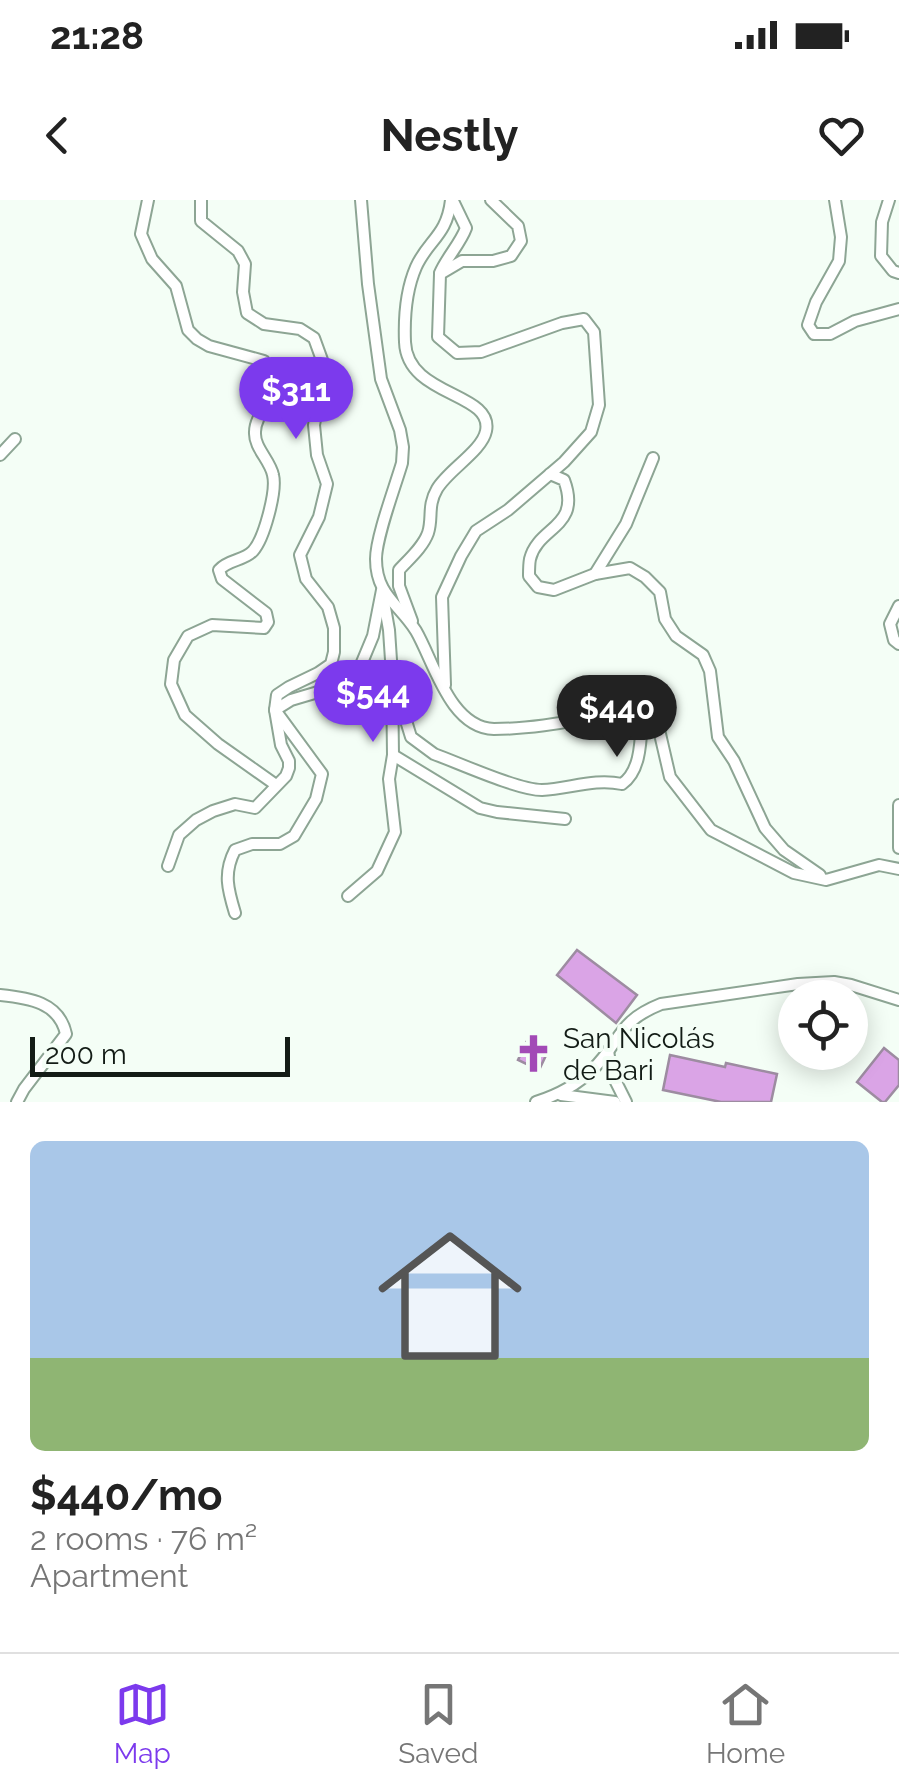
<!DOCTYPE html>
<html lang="en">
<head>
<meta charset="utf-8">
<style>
  :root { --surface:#fff; --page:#f2f2f2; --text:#222; --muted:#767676; --line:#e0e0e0; --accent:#7c3aed }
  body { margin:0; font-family:Raleway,sans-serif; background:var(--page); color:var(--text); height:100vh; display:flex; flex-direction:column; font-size:38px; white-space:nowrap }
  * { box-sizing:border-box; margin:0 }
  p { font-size:32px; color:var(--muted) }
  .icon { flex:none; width:55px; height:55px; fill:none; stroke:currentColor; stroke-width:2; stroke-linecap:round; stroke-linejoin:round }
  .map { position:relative; height:902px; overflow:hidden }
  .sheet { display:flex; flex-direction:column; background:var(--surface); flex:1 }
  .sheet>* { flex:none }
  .fabs { position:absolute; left:778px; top:780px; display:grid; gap:20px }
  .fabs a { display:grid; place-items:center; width:90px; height:90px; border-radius:50%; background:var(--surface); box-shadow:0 5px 25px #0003; font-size:50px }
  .scale { position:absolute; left:30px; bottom:25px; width:260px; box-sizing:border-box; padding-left:10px; border:5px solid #131c16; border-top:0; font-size:28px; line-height:35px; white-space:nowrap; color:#131c16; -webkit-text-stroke:8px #f4fef6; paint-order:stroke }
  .price { position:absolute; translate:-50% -85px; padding:0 22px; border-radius:35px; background:var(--accent); color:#fff; font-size:32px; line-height:65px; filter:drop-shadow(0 2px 5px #0008) }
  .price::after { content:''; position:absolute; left:50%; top:60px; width:30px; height:22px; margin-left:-15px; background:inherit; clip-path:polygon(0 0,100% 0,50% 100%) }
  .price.current { background:#222; color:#fff }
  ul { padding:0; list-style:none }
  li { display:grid; align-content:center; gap:20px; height:530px; padding:0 30px }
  li span { display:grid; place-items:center; height:310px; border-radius:15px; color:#555 }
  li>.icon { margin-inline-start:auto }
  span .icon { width:180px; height:180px; fill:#fffc; stroke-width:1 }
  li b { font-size:42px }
  .status { display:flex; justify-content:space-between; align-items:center; height:70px; padding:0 50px; background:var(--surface); direction:ltr }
  .status svg { height:28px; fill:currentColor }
  header { display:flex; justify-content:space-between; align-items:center; height:130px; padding:0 30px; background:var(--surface); font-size:45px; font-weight:700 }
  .menu { display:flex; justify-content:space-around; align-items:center; height:140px; border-top:2px solid var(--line); background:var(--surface); font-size:28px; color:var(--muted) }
  .menu a { display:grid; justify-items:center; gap:5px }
  .menu .current { color:var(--accent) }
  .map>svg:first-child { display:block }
  .building { fill:#daa4e6; stroke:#9d8ca1; stroke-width:2.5 }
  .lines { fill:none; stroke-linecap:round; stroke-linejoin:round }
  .minor-casing { stroke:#8da594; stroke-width:14 }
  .minor { stroke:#fff; stroke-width:10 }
  .labels { text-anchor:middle; stroke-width:8; stroke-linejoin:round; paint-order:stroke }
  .poi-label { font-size:28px; fill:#131c16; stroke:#f4fef6; text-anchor:start }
</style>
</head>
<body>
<div class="status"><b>21:28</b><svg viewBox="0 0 49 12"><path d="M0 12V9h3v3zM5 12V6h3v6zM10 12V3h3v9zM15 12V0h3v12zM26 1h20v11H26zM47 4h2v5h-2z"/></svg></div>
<header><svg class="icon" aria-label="back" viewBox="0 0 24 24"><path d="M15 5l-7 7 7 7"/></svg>Nestly<svg class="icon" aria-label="heart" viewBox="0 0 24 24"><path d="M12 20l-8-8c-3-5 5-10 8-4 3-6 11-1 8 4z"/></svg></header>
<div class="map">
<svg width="899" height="902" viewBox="0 0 899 902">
  <rect width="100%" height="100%" fill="#f4fef6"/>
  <!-- building -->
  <g class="building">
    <polygon points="577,750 637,795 616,823 557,775"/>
    <polygon points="528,839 549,849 539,870 518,860"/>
    <polygon points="884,848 899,860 899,885 885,902 882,902 857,882"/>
    <polygon points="670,855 725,867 726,863 777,874 771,902 721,902 663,890"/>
  </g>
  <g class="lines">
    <defs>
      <g id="minor">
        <path d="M148,0L141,34L152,59L176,86L188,130L197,139L209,146L264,161L275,189C269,204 255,217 255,232C254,248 270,260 273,275C277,291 264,339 253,351C244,361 229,359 219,370L222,379L266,413L268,422L264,428L212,425L188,436L174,460L171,484L185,515L218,544L276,585"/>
        <path d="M201,0V21L238,51L245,64L243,92L247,113L264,124L300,129L314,138L322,160L321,186L314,225L317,255L327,284L319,317L300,355L306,379L328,407L334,428V452L331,464L318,473L289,487L277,495L275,510L322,574L316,599L294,636L280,644H252L235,650C223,673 228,690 235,713"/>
        <path d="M361,0L368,84L381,179L400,230L403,247L402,263C395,287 376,337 376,359C376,395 399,404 416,431C434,462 450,528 494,529C520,529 568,524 593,515C611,507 616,492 638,488L651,495L670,577L711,630L794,673L826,680L879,665L899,669"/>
        <polyline points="835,0 841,37 839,61 816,102 808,125 814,134 830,134 855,121 899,109"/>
        <polyline points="889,0 882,22 881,56 893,71 899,73"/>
        <path d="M440,73C447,57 460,44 466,28L453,1"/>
        <polyline points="0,255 15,239"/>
        <path d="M550,274L564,280C582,328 538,326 530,359C529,364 529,370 529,376L538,387L554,390L595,374L630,368L645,377L660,392L665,419L676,436L703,455L710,471L718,537L734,561L765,628L784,650L820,675"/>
        <polyline points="595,374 626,324 653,258"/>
        <polyline points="899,406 890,424 894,440 899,444"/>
        <path d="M412,421L399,386V370C409,359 423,347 428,333C433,318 427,306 437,289C448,270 482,251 486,231C494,192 407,197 405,142C404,117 406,90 416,67C428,40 447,36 451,0"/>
        <path d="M392,475L411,537L434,554C459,563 518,590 542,590C569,589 594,578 622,584C644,569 640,531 643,506L642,498L637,495L630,496"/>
        <polyline points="445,485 442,397 461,356 476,331 508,310 564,262 591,232 599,205 594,132 584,119 562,123 481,152 457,153 438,137 440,74 462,61 493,61 511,56 521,41 518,26 491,0"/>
        <polyline points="393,555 480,608 497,612 565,619"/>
        <polyline points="899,605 899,648"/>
        <polyline points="168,666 179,635 196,620 213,611 235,604 255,608 286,576 289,568 289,561 281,545 275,510 291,500 345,484 358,472 373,436 382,390"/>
        <polyline points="348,696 377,671 395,632 389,579 393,555 392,475 389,430 383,396"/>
        <path d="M0,795C29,798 59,802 66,834L24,889L17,902"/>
        <polyline points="608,851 612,874 626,902"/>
        <polyline points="561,895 615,902"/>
        <path d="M536,902C558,895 576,886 592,870C622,841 616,822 661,804L798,784L834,782L851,785L899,800"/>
      </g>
    </defs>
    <!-- minor casing -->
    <use href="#minor" class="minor-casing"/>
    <!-- minor -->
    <use href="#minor" class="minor"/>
  </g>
  <!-- icons -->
  <defs>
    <symbol id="church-bare" viewBox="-9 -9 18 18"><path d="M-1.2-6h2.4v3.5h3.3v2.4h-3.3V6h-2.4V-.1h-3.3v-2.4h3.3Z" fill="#a24ab6" stroke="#f4fef6" stroke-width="2.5" paint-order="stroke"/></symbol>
  </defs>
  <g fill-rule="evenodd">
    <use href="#church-bare" x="506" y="826" width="55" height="55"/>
  </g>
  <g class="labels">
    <!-- poi labels -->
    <g class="poi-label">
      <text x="563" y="848">San Nicolás<tspan x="563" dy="32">de Bari</tspan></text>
    </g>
  </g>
</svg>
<div class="fabs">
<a><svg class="icon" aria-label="locate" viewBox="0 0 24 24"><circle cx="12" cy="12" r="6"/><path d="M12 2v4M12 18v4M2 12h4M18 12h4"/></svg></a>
</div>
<div class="scale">200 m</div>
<b class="price" style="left:296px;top:242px">$311</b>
<b class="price" style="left:373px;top:545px">$544</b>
<b class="price current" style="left:617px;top:560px">$440</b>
</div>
<section class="sheet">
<ul>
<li><span style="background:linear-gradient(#a9c7e8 70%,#8fb573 0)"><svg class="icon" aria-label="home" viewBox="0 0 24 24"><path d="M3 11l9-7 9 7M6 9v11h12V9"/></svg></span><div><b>$440/mo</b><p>2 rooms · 76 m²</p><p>Apartment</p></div></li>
</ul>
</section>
<nav class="menu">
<a class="current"><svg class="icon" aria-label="map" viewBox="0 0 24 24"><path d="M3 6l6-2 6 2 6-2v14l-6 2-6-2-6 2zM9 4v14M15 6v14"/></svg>Map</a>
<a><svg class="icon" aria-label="saved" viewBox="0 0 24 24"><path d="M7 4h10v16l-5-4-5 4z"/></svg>Saved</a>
<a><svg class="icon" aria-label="home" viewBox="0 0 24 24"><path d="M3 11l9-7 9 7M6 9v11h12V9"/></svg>Home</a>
</nav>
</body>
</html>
